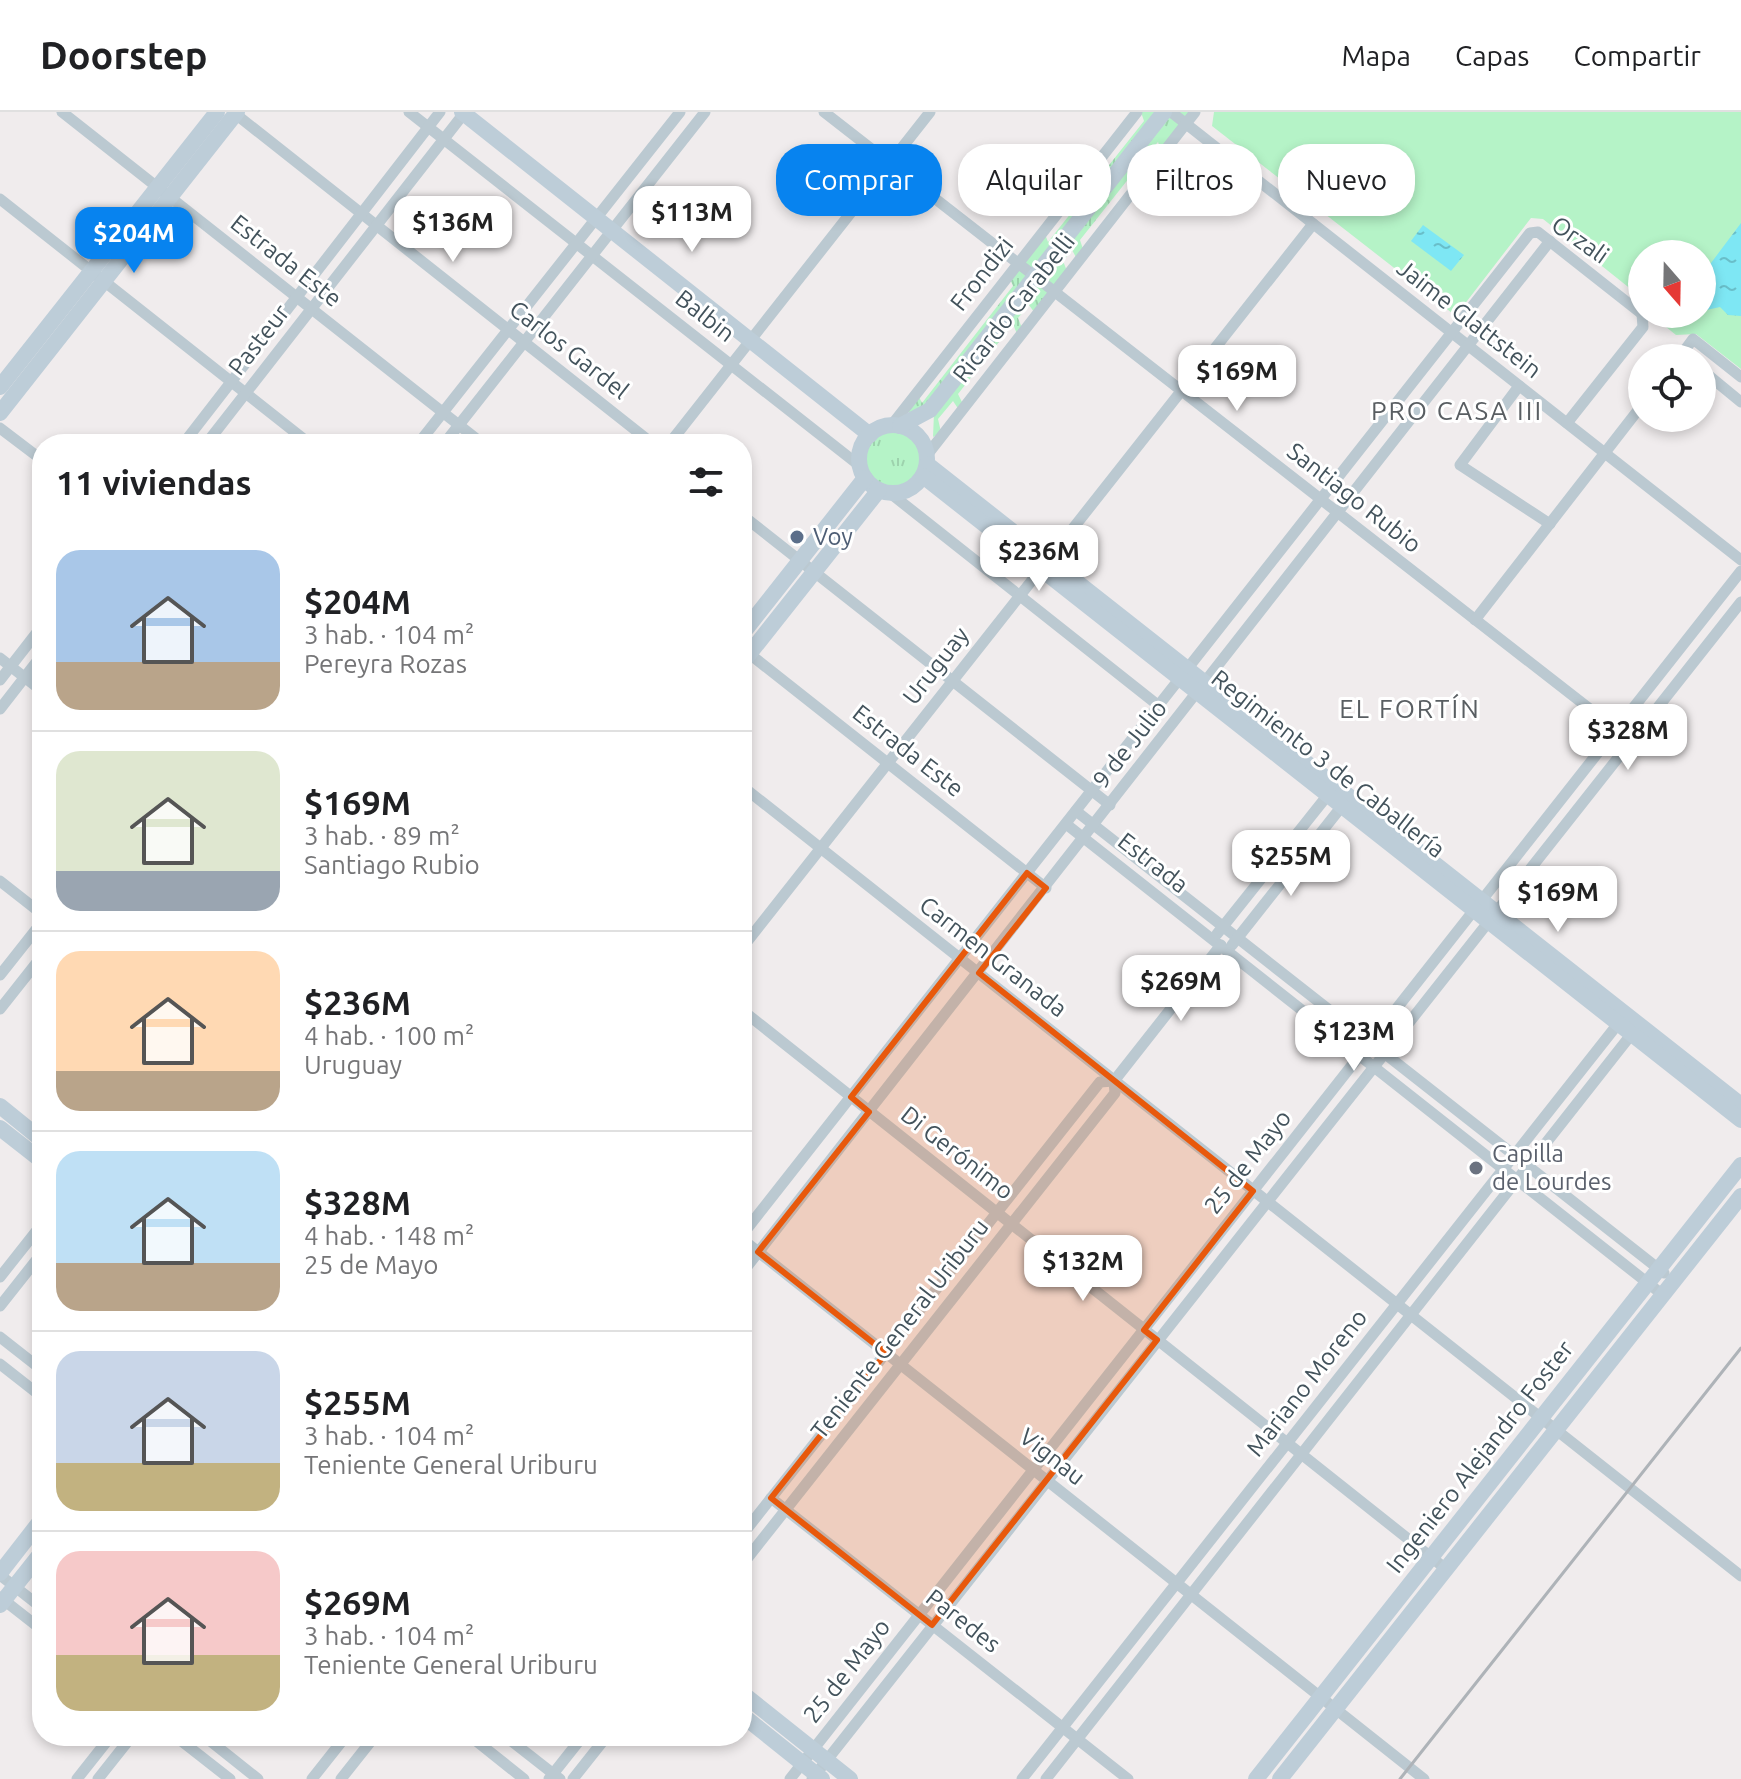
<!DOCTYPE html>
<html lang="es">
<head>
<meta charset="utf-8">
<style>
  :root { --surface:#fff; --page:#f6f6f6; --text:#202124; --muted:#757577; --line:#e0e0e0; --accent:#0783ef }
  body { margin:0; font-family:Ubuntu,sans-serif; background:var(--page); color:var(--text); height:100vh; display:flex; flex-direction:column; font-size:30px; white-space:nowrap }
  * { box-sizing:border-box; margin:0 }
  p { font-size:26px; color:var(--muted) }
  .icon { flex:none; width:44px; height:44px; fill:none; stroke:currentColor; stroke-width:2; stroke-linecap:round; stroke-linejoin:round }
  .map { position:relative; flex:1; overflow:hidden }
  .details { position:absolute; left:32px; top:322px; width:720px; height:1312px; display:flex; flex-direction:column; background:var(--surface); border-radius:32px; box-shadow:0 4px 12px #0003 }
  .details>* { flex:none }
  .hud { position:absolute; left:776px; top:32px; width:760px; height:72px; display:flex; gap:16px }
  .needle { width:52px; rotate:160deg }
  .controls { position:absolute; left:1628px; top:128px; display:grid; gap:16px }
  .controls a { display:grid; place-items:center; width:88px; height:88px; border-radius:50%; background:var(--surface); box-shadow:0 4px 12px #0003; font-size:40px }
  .price { position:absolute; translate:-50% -68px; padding:0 18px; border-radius:16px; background:#fff; color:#222; font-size:26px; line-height:52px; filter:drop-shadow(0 2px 4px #0008) }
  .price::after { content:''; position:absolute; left:50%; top:48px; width:24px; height:18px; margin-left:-12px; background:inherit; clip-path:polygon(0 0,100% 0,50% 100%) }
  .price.selected { background:var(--accent); color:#fff }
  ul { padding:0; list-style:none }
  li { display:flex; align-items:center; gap:24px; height:200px; padding:0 24px }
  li+li { border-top:2px solid var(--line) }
  li span { display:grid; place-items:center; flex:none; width:224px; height:160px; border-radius:24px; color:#555 }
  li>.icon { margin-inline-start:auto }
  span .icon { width:96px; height:96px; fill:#fffc; stroke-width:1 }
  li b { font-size:34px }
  h2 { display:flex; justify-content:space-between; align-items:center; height:96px; padding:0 24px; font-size:34px }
  .tag { padding:0 28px; border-radius:32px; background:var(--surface); box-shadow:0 4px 12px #0003; font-size:28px; line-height:72px }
  .tag.selected { background:var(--accent); color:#fff }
  header { display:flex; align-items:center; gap:48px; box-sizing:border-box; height:112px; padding:0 40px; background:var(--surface); border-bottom:2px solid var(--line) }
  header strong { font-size:38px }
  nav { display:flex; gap:44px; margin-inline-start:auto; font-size:28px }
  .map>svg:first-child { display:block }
  .grass { fill:url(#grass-tufts) }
  .park { fill:#b5f3c7 }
  .water { fill:url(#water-ripples) }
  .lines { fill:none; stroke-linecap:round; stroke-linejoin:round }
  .street { stroke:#bbc9d1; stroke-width:11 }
  .secondary { stroke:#bdcdd8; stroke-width:16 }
  .rail { stroke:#aeb3b8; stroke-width:3 }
  .marked { fill:#e8590c; fill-opacity:0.2; stroke:#e8590c; stroke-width:6; stroke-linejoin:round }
  .service-dot { fill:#5c6f8a; stroke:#fff; stroke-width:3 }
  .worship-dot { fill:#6b7280; stroke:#fff; stroke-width:3 }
  .labels { text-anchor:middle; stroke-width:6; stroke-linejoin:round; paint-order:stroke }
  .street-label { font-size:24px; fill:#43535c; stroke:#fff }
  .service-label { font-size:24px; fill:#4e5e75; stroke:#fff; text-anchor:start }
  .worship-label { font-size:24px; fill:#5b616d; stroke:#fff; text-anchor:start }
  .neighbourhood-label { font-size:26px; letter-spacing:2px; fill:#595e62; stroke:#fff }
</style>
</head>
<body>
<header>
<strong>Doorstep</strong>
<nav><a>Mapa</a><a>Capas</a><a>Compartir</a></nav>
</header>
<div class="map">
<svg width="1741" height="1667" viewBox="0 0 1741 1667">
  <defs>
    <pattern id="grass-tufts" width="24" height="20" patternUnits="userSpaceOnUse" patternTransform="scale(2)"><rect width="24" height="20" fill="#b5f3c7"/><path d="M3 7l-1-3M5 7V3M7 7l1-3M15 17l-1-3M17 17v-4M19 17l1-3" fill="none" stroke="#9dd2ad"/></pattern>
    <pattern id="water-ripples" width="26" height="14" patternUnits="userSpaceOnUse" patternTransform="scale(2)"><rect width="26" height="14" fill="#7ee7f4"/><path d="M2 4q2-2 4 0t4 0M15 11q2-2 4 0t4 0" fill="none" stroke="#69bec9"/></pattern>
  </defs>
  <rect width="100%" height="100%" fill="#f0eced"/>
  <!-- grass -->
  <g class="grass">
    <polygon points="1141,0 1159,0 927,295 912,305 907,297 918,283 922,291 1013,174 1010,167 1045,122 1048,130 1144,9"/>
    <polygon points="1170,0 1191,0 1161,38 1158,30 1150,39 1153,48 1148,54 1145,46 1080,128 1083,137 1077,147 1072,138 1063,149 1067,159 1034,200 1029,193 1018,206 1022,216 1017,222 1013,212 958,282 963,292 959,298 953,289 938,307 941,320 933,325 934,301"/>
    <circle cx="893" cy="347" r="29"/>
  </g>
  <!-- park -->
  <polygon class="park" points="1214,0 1741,0 1741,257 1696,222 1676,223 1656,207 1658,202 1702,202 1702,142 1642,142 1642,186 1543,107 1531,106 1457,202 1452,201 1212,14"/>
  <!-- water -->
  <g class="water">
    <polygon points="1741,111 1741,204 1728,203 1720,195 1702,199 1702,163"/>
    <polygon points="1423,113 1464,143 1451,159 1411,129"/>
  </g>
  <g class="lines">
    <!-- street -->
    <g class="street">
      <polyline points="62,0 483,332"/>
      <polyline points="233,0 653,332"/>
      <polyline points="409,0 860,354"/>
      <polyline points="824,0 1631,629"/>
      <polyline points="1171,0 1741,448"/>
      <polyline points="0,87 310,332"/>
      <polyline points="1679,246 1693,227 1741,265"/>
      <polyline points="1702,258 1741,290"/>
      <polyline points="1519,274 1460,353 1550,412"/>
      <polyline points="1567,311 1643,215 1642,202"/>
      <polyline points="891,314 1137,0"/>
      <polyline points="0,316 42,348"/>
      <polyline points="183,332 440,0"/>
      <polyline points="206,332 465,0"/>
      <polyline points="418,332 680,0"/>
      <polyline points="444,332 705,0"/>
      <polyline points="669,332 930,0"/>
      <polyline points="927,343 1195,0"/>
      <polyline points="890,381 1159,594"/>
      <polyline points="742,403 1110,693"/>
      <polyline points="1475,508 1642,293"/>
      <polyline points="742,536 1046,776"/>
      <polyline points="0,546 42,579"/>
      <polyline points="0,568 42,514"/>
      <polyline points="0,597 42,543"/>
      <polyline points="742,674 1741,1464"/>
      <polyline points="1076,699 1664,1161"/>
      <polyline points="1066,712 1663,1183"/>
      <polyline points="0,769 42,802"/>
      <polyline points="1217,822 1331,679"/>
      <polyline points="1232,833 1346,689"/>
      <polyline points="742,836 1313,112"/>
      <polyline points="0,863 42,810"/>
      <polyline points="0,897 42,844"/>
      <polyline points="742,898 1446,1457"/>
      <polyline points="742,1123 1530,121 1538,120 1642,202"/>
      <polyline points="742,1127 1424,1667"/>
      <polyline points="742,1161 1550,129"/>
      <polyline points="0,1165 42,1112"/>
      <polyline points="0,1194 42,1141"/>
      <polyline points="0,1225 42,1258"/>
      <polyline points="0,1252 42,1285"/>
      <polyline points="771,1386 1128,1667"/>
      <polyline points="742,1423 1100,970 1114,969"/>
      <polyline points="742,1453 1115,981 1114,969 1221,833"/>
      <polyline points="0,1463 42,1496"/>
      <polyline points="0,1485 42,1518"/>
      <polyline points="175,1624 230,1667"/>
      <polyline points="204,1624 258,1667"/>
      <polyline points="470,1624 524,1667"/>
      <polyline points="505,1624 560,1667"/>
      <polyline points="77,1667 111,1624"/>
      <polyline points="98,1667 132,1624"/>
      <polyline points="312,1667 346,1624"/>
      <polyline points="341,1667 375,1624"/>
      <polyline points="549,1667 583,1624"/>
      <polyline points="573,1667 607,1624"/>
      <polyline points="790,1667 1741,459"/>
      <polyline points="812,1667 1741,490"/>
      <polyline points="1022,1667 1621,908"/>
      <polyline points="1046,1667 1634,919"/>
    </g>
    <!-- secondary -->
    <g class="secondary">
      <polyline points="462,0 870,323"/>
      <polyline points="0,275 217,0"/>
      <polyline points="0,301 237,0"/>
      <circle cx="893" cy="347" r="34"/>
      <polyline points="900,314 930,298 1164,0"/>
      <polyline points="927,352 1741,993"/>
      <polyline points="923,364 1741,1008"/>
      <polyline points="742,522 865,366"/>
      <polyline points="742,551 879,378"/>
      <polyline points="0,994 42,1028"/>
      <polyline points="0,1016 42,1049"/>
      <polyline points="0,1461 42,1407"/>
      <polyline points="0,1493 42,1440"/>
      <polyline points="742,1581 850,1667"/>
      <polyline points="742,1603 822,1667"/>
      <polyline points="1256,1667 1741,1053"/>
      <polyline points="1280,1667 1741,1084"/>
    </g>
    <!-- rail -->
    <polyline class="rail" points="1400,1667 1741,1236"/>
  </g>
  <!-- marked area -->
  <path class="marked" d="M1027,761L1046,776L979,861L1253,1079L1144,1218L1157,1228L932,1513L771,1386L886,1241L758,1140L869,1000L851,985Z"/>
  <!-- markers -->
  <circle class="service-dot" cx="797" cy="425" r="8"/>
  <circle class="worship-dot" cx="1476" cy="1056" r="8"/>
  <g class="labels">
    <!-- street labels -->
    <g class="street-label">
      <text transform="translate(1580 128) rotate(35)" y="8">Orzali</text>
      <text transform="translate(286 149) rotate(38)" y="8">Estrada Este</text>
      <text transform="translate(982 162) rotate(-52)" y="8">Frondizi</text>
      <text transform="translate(1014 196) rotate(-52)" y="8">Ricardo Carabelli</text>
      <text transform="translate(705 204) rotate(38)" y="8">Balbin</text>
      <text transform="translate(1469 207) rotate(38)" y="8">Jaime Glattstein</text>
      <text transform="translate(259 228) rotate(-52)" y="8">Pasteur</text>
      <text transform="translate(569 238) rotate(38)" y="8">Carlos Gardel</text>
      <text transform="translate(1354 386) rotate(38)" y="8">Santiago Rubio</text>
      <text transform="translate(936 554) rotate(-52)" y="8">Uruguay</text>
      <text transform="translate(1130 632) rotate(-52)" y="8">9 de Julio</text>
      <text transform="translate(908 639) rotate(38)" y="8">Estrada Este</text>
      <text transform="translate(1328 652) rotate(38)" y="8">Regimiento 3 de Caballería</text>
      <text transform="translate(1153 751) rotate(38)" y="8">Estrada</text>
      <text transform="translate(993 845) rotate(38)" y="8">Carmen Granada</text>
      <text transform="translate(957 1041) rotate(38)" y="8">Di Gerónimo</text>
      <text transform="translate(1248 1050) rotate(-52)" y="8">25 de Mayo</text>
      <text transform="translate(900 1217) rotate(-52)" y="8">Teniente General Uriburu</text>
      <text transform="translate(1307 1271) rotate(-52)" y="8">Mariano Moreno</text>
      <text transform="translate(1052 1345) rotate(38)" y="8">Vignau</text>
      <text transform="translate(1480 1345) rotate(-52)" y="8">Ingeniero Alejandro Foster</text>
      <text transform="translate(963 1509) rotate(38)" y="8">Paredes</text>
      <text transform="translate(847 1559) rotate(-52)" y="8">25 de Mayo</text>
    </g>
    <!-- service labels -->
    <g class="service-label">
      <text x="813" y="433">Voy</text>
    </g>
    <!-- worship labels -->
    <g class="worship-label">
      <text x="1492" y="1050">Capilla<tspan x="1492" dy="28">de Lourdes</tspan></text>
    </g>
    <!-- neighbourhood labels -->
    <g class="neighbourhood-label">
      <text x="1457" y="308">PRO CASA III</text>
      <text x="1410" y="606">EL FORTÍN</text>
    </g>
  </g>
</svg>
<div class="controls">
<a><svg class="needle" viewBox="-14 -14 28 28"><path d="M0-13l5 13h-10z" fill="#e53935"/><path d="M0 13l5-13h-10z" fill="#757577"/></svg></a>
<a><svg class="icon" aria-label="locate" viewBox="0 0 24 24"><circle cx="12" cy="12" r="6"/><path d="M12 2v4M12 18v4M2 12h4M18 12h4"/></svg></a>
</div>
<b class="price" style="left:692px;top:142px">$113M</b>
<b class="price" style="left:453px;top:152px">$136M</b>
<b class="price selected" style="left:134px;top:163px">$204M</b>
<b class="price" style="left:1237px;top:301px">$169M</b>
<b class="price" style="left:1039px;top:481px">$236M</b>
<b class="price" style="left:1628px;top:660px">$328M</b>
<b class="price" style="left:1291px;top:786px">$255M</b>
<b class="price" style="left:1558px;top:822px">$169M</b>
<b class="price" style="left:1181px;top:911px">$269M</b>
<b class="price" style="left:1354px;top:961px">$123M</b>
<b class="price" style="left:1083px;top:1191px">$132M</b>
<div class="hud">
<a class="tag selected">Comprar</a>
<a class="tag">Alquilar</a>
<a class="tag">Filtros</a>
<a class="tag">Nuevo</a>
</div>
<section class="details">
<h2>11 viviendas<svg class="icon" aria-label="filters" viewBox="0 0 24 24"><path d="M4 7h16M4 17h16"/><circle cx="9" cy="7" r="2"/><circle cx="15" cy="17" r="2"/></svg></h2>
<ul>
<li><span style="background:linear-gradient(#a9c7e8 70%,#b9a48a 0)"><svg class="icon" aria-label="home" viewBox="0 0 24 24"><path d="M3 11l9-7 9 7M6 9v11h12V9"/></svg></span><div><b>$204M</b><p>3 hab. · 104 m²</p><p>Pereyra Rozas</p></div></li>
<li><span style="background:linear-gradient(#dfe7d0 75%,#9aa5b1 0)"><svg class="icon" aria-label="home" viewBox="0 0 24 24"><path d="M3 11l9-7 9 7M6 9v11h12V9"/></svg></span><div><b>$169M</b><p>3 hab. · 89 m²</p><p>Santiago Rubio</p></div></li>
<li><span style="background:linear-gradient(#ffd9b3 75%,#b9a48a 0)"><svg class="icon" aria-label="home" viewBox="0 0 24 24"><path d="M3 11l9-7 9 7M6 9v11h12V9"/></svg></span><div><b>$236M</b><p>4 hab. · 100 m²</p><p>Uruguay</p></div></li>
<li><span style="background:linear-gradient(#bfe0f5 70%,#b9a48a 0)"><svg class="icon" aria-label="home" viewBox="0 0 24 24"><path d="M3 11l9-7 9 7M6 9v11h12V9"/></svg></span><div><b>$328M</b><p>4 hab. · 148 m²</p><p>25 de Mayo</p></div></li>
<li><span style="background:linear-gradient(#c9d6e8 70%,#c2b280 0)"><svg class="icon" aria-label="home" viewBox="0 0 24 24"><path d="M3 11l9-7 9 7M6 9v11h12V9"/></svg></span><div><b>$255M</b><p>3 hab. · 104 m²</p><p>Teniente General Uriburu</p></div></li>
<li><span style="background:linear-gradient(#f6c9c9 65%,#c2b280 0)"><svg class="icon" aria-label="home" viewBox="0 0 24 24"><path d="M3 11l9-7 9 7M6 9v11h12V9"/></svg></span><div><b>$269M</b><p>3 hab. · 104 m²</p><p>Teniente General Uriburu</p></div></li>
</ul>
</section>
</div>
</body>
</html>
